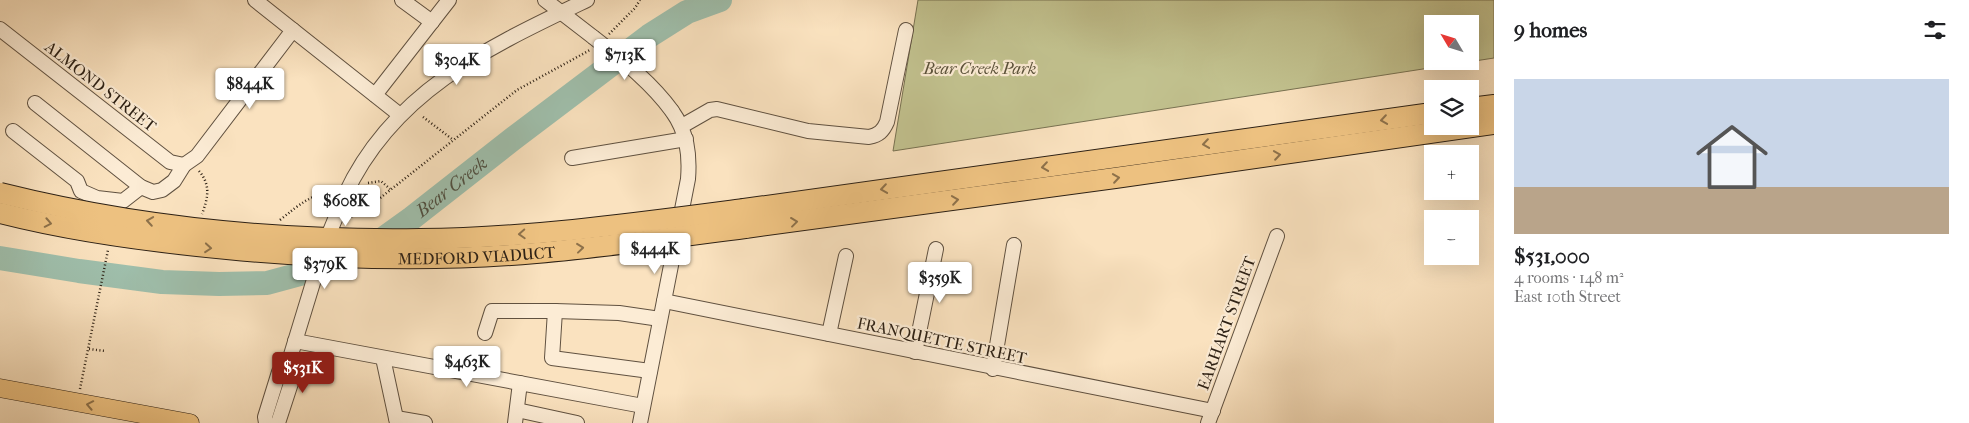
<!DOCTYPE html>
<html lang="en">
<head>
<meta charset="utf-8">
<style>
  :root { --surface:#fff; --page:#f6f6f6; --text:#202124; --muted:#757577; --line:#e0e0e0; --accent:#8f2418 }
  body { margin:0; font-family:"IM FELL French Canon",serif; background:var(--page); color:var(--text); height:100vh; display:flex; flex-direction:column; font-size:19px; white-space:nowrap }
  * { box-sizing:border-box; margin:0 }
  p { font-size:16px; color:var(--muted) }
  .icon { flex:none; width:28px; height:28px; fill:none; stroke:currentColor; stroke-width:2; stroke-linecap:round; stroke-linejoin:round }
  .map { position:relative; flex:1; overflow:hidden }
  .details { display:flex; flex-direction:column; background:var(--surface); width:475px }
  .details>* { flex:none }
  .needle { width:32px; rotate:308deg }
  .buttons { position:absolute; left:1424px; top:15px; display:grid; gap:10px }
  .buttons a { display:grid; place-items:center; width:55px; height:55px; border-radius:0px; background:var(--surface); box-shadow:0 5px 20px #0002; font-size:25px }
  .price { position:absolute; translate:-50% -42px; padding:0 11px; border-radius:5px; background:#fff; color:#222; font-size:16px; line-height:32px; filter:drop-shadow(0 1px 2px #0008) }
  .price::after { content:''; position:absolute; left:50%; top:30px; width:15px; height:11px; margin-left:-8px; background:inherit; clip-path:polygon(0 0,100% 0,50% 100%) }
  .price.active { background:var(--accent); color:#fff }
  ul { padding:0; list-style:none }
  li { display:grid; align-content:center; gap:10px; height:265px; padding:0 20px }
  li+li { border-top:1px solid var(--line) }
  li span { display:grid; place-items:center; height:155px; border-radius:0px; color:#555 }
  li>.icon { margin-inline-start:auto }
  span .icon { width:90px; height:90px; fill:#fffc; stroke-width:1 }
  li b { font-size:21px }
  h2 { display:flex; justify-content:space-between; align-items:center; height:60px; padding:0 20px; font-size:21px }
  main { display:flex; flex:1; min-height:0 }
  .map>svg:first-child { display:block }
  .green { fill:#c2c28f; stroke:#787252; fill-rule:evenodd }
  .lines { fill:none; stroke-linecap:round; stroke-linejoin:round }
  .river { stroke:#9fbfac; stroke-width:24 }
  .minor-casing { stroke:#605140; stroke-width:16 }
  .major-casing { stroke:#2d2115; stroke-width:19 }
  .highway-casing { stroke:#2d2115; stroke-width:22 }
  .path { stroke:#2d2115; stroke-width:2.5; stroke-dasharray:1 2.5; stroke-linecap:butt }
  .minor { stroke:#fcecd5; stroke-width:14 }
  .major { stroke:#edc180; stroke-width:18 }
  .highway { stroke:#edc180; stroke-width:20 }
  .minor-bridge-casing { stroke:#605140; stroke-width:16; stroke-linecap:butt }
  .highway-bridge-casing { stroke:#2d2115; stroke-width:22; stroke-linecap:butt }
  .minor-bridge { stroke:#fcecd5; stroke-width:14 }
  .highway-bridge { stroke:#edc180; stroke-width:20 }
  .oneway { stroke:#8d714a }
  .labels { text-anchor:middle; stroke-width:4.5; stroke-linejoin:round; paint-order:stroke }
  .park-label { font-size:16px; font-style:italic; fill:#5a513a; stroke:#fcecd5 }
  .street-label { font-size:16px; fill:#2d2115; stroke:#fcecd5 }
  .water-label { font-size:18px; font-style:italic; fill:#4f5042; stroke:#fcecd5 }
</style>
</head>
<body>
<main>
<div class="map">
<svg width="1494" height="423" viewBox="0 0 1494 423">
  <rect width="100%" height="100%" fill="#fae2bf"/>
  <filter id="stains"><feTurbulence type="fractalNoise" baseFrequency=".004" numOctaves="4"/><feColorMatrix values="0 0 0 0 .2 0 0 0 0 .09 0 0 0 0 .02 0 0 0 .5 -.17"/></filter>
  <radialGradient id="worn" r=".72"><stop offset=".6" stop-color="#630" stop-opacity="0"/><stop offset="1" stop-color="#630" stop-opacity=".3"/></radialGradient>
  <!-- green -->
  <path class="green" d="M918,0H1494V58L893,151ZM1432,24H1470V61H1432Z"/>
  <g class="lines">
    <!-- river -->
    <path class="river" id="s1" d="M0,258L79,271L162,282L219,284L267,283L341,263L373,246L412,218L514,138L649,36L687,12L720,0"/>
    <defs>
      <g id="minor">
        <polyline points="255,0 400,115"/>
        <polyline points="402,0 432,22"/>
        <polyline points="545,0 593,37"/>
        <polyline points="0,29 170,162 184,165"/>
        <polyline points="375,95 449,0"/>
        <polyline points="35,103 141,187 153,192 162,190 174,181 184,165 197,156 293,30"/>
        <path d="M682,126L710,110L717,109L808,131L869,137C879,135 883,131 887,122L906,30"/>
        <polyline points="13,131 77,181 81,191 97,198 123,201 141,187"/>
        <polyline points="572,158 686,139"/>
        <path d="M345,195C393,91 489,47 587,0"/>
        <polyline points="664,301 1213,411"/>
        <polyline points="555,311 619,313 660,319"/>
        <polyline points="485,333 492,311 555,311 552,358 650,371"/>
        <polyline points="829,334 846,256"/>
        <polyline points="295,341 643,406"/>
        <polyline points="915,352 936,249"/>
        <polyline points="383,358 397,423"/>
        <polyline points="993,369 1014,245"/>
        <polyline points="517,410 577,423"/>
        <polyline points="396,418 425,423"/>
        <polyline points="266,423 265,417 279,372 290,358 323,250"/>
        <polyline points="278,423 294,374 290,358"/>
        <polyline points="515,423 520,383"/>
        <path d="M640,423L688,179C690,154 687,132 672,111"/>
        <polyline points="1208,423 1277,236"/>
      </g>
      <polyline id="major" points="0,388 190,423"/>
      <g id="highway">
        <polyline points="1470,108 1494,105"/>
        <polyline points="744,209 1432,113"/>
        <polyline points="745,228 1115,178 1494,124"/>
      </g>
    </defs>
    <!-- minor casing -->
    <use href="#minor" class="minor-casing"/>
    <!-- major casing -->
    <use href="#major" class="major-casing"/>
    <!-- highway casing -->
    <use href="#highway" class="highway-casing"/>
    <!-- path -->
    <g class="path">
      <polyline points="609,34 635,8 640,0"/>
      <polyline points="423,117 452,139"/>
      <path d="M199,171C211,185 208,198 202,214"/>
      <polyline points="368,183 381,181 390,189"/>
      <polyline points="351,217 370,206 517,90 590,50"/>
      <path d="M280,220C299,205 308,196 333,191"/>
      <polyline points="89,349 105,351"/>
      <polyline points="80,389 108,250"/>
    </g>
    <!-- minor -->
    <use href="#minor" class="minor"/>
    <!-- major -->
    <use href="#major" class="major"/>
    <!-- highway -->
    <use href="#highway" class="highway"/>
    <defs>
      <g id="minor-bridge">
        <path d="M593,37C622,60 650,81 672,111"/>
        <polyline points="324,246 345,195"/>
      </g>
      <g id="highway-bridge">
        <path d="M0,193C136,227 280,241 420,239C529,238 637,223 744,209"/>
        <path id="s2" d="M0,213C74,232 151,242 227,249C330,259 433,262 536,253C606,247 676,237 745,228"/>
      </g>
    </defs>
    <!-- minor-bridge casing -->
    <use href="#minor-bridge" class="minor-bridge-casing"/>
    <!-- highway-bridge casing -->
    <use href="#highway-bridge" class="highway-bridge-casing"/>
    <!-- minor-bridge -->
    <use href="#minor-bridge" class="minor-bridge"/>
    <!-- highway-bridge -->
    <use href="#highway-bridge" class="highway-bridge"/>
  </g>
  <!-- one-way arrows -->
  <defs><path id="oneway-chevron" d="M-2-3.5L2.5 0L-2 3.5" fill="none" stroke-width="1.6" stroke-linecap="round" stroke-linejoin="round" transform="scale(1.25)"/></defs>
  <g class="oneway">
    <use href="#oneway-chevron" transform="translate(1384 120) rotate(172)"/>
    <use href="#oneway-chevron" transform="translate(1206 144) rotate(172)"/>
    <use href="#oneway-chevron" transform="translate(1277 155) rotate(-8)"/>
    <use href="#oneway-chevron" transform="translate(1045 167) rotate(172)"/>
    <use href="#oneway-chevron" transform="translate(1116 178) rotate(-8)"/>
    <use href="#oneway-chevron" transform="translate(884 189) rotate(172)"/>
    <use href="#oneway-chevron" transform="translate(955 200) rotate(-8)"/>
    <use href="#oneway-chevron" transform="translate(150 221) rotate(-171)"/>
    <use href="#oneway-chevron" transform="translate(794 222) rotate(-7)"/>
    <use href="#oneway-chevron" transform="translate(48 223) rotate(11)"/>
    <use href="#oneway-chevron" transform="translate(522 234) rotate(177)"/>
    <use href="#oneway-chevron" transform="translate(208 248) rotate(5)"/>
    <use href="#oneway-chevron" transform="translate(580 248) rotate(-6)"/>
    <use href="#oneway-chevron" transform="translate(90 405) rotate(-169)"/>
  </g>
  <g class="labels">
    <!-- park labels -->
    <g class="park-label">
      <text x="980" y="74">Bear Creek Park</text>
    </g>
    <!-- street labels -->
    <g class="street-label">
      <text transform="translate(101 86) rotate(38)" y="6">ALMOND STREET</text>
      <text dy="6" stroke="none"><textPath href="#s2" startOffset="480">MEDFORD VIADUCT</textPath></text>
      <text transform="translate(1226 323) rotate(-70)" y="6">EARHART STREET</text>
      <text transform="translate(942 340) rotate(12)" y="6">FRANQUETTE STREET</text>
    </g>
    <!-- water labels -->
    <g class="water-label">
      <text dy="6" stroke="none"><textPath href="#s1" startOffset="480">Bear Creek</textPath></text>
    </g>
  </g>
  <rect width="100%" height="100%" filter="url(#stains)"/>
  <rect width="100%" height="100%" fill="url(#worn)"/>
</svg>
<div class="buttons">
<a><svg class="needle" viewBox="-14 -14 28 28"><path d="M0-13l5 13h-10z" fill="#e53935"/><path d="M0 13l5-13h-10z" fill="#757577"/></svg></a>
<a><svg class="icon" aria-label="layers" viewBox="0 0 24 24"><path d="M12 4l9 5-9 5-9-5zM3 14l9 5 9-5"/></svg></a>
<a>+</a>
<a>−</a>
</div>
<b class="price" style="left:625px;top:81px">$713K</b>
<b class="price" style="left:457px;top:86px">$304K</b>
<b class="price" style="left:250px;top:110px">$844K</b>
<b class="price" style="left:346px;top:227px">$608K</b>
<b class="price" style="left:655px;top:275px">$444K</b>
<b class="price" style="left:325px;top:290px">$379K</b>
<b class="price" style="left:940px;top:304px">$359K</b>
<b class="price" style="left:467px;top:388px">$463K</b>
<b class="price active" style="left:303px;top:394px">$531K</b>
</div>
<section class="details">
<h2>9 homes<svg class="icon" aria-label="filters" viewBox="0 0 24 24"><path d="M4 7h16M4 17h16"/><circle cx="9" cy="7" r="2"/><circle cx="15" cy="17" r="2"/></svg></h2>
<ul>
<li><span style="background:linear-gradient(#c9d6e8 70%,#b9a48a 0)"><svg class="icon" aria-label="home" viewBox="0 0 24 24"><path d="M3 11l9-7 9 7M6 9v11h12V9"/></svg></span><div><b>$531,000</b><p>4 rooms · 148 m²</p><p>East 10th Street</p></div></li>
</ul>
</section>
</main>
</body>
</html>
